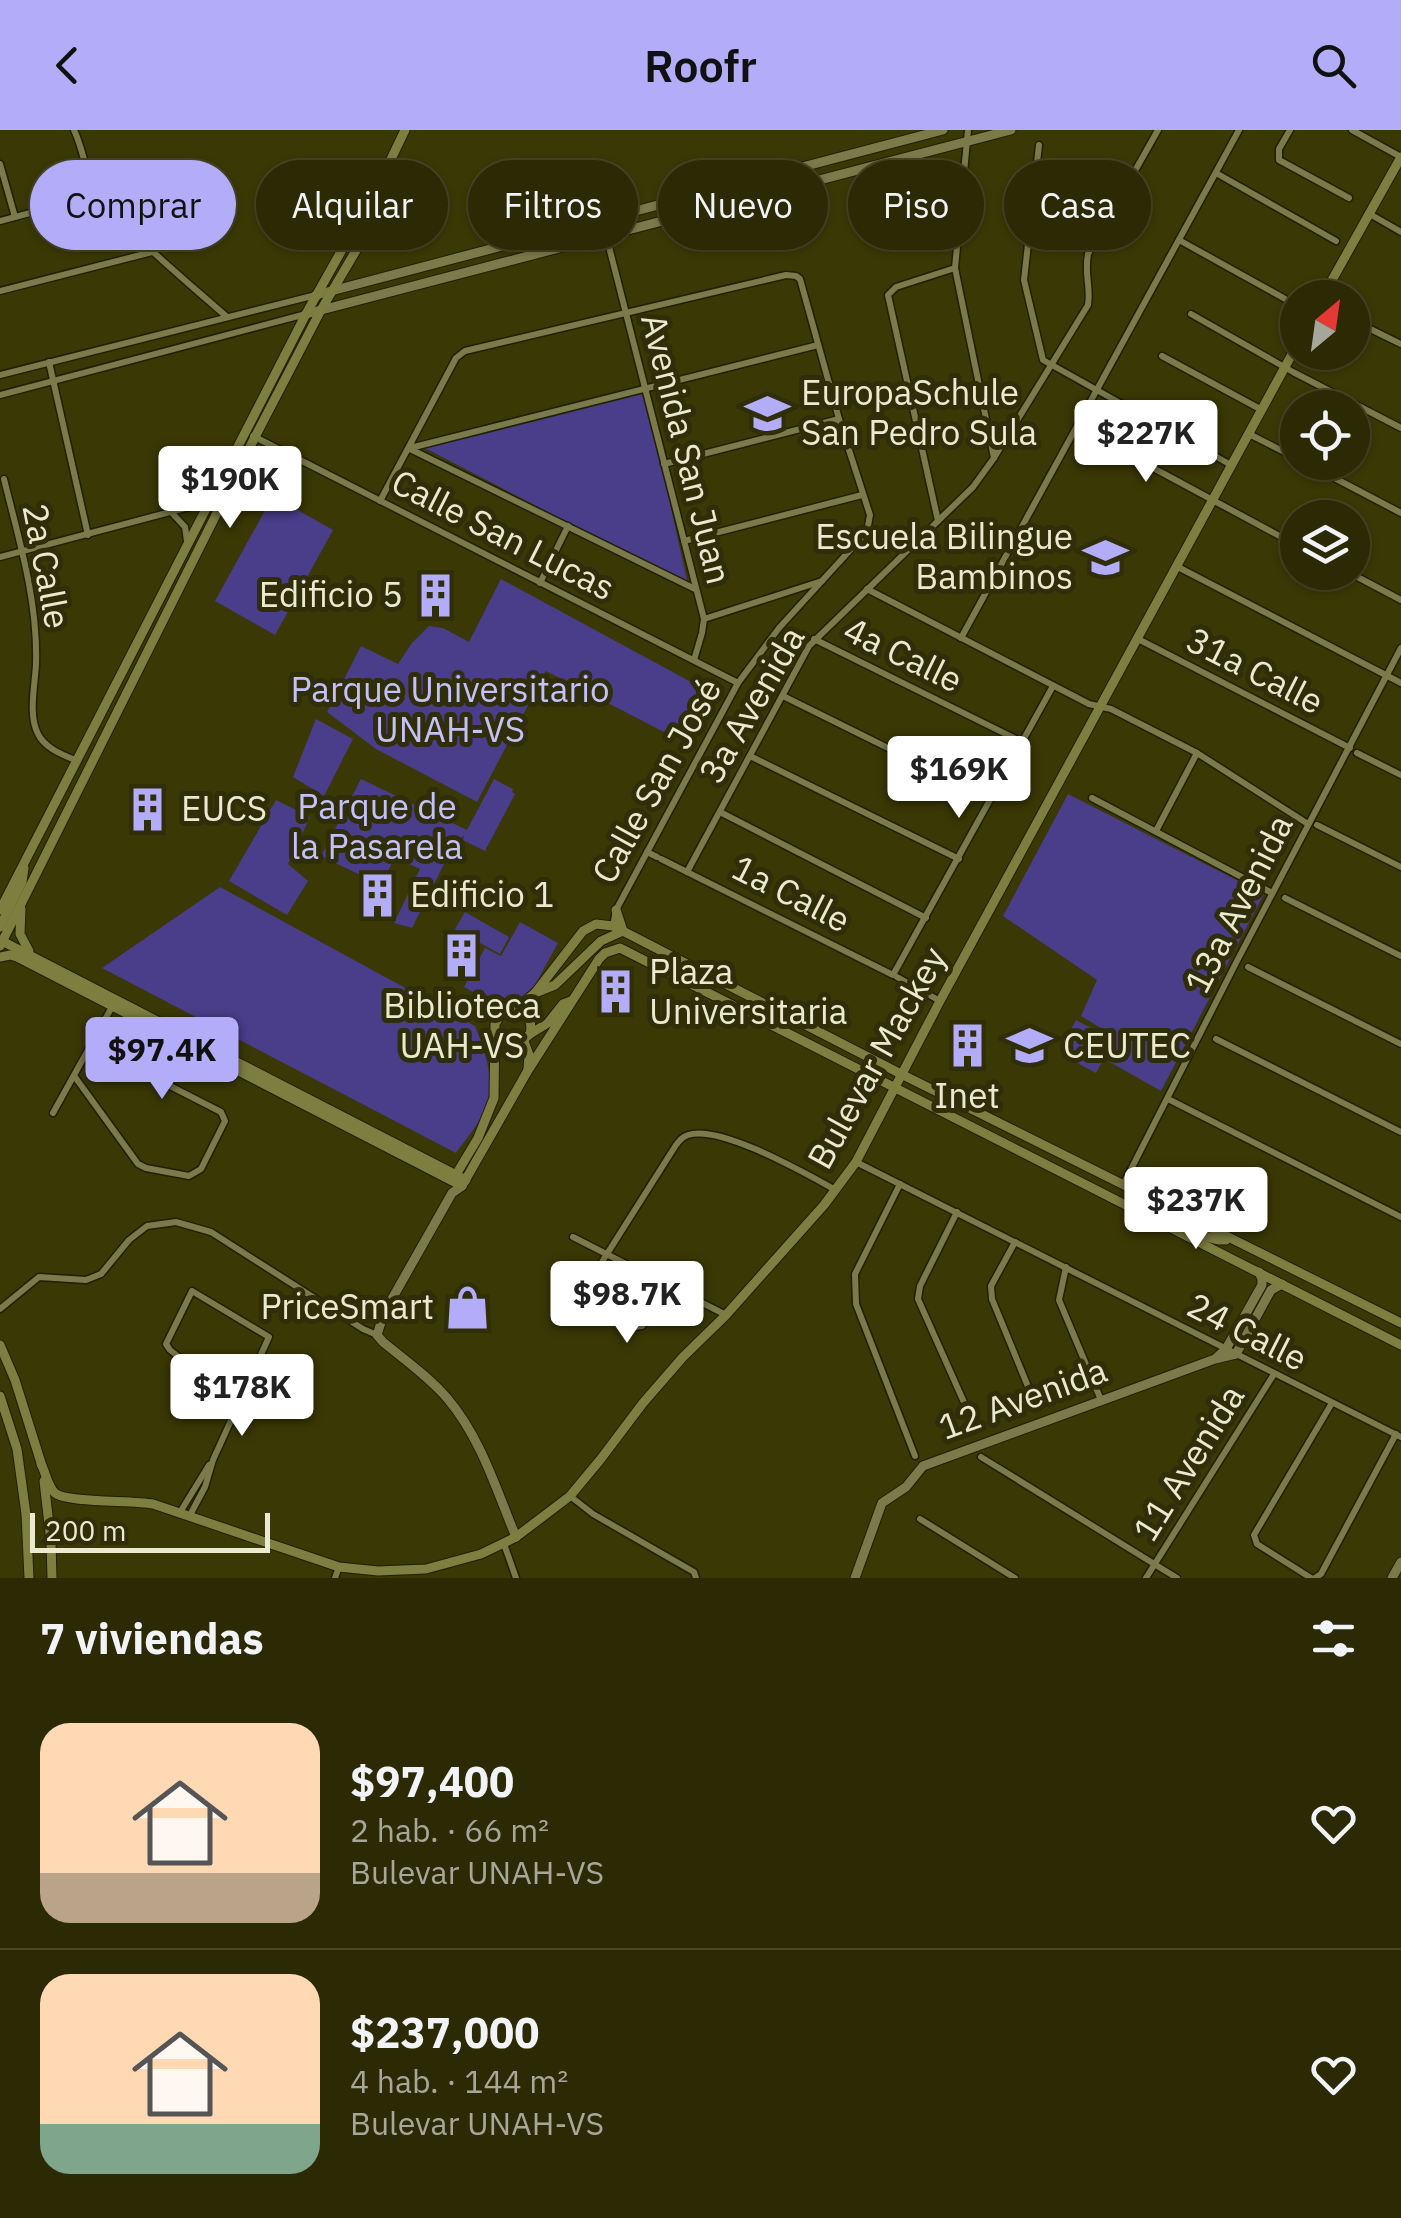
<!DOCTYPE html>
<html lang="es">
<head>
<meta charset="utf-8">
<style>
  :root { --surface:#2c2a04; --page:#34320e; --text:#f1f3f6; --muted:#a6a79a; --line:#484626; --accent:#b3adf9 }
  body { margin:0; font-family:"IBM Plex Sans",sans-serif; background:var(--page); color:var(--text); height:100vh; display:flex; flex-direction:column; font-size:38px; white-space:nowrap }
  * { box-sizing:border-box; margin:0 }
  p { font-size:32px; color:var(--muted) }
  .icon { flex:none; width:55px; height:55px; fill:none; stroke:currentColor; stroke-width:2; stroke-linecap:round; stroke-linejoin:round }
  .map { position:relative; height:1448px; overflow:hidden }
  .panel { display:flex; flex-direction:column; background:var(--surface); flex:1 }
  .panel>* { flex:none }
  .hud { position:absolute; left:30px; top:30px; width:1342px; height:90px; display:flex; gap:20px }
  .needle { width:65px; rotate:29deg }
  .buttons { position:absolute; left:1280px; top:150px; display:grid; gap:20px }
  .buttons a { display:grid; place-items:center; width:90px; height:90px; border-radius:50%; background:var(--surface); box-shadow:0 2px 8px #0004,0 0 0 2px var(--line); font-size:50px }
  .scale { position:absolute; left:30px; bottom:25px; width:240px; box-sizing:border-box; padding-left:10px; border:5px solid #eaead0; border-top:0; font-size:28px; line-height:35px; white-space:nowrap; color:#eaead0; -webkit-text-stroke:8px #2f2e09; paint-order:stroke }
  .price { position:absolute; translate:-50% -85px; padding:0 22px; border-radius:10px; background:#fff; color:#222; font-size:32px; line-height:65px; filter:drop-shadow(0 2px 5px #0008) }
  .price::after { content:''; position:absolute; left:50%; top:60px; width:30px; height:22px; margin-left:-15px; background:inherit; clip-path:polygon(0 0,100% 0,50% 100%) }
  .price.active { background:var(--accent); color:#111 }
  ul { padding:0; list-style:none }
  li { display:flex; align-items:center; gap:30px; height:250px; padding:0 40px }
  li+li { border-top:2px solid var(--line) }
  li span { display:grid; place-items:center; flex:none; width:280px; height:200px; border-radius:30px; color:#555 }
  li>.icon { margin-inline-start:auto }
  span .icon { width:120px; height:120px; fill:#fffc; stroke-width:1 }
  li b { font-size:42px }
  h2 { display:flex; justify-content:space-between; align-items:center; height:120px; padding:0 40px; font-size:42px }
  .chip { padding:0 35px; border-radius:45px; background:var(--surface); box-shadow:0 2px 8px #0004,0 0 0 2px var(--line); font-size:35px; line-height:90px }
  .chip.active { background:var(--accent); color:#111 }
  header { display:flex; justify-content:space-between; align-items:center; height:130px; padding:0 40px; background:var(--accent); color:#111; font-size:45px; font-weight:600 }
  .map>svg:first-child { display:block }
  .green { fill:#4a3d8a }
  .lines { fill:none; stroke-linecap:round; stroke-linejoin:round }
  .minor-casing { stroke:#201f00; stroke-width:9 }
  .tertiary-casing { stroke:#201f00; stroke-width:11 }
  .secondary-casing { stroke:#201f00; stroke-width:11 }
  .minor { stroke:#7b7a4a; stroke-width:6 }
  .tertiary { stroke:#7b7a4a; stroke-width:9 }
  .secondary { stroke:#7f7e41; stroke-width:9 }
  .labels { text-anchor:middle; stroke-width:10; stroke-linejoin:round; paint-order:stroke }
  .poi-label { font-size:35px; fill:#eaead0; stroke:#2f2e09; text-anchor:start }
  .street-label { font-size:35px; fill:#eaead0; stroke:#2f2e09 }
  .park-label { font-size:35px; fill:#c4c0f8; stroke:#2f2e09 }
</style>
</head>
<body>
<header><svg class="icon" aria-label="back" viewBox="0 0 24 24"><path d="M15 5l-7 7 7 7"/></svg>Roofr<svg class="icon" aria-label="search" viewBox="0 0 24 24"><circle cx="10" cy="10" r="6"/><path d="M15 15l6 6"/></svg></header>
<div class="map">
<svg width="1401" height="1448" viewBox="0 0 1401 1448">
  <rect width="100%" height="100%" fill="#3a3805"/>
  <!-- green -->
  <g class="green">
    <polygon points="645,260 688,455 421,316"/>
    <polygon points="273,366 333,400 275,505 215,471"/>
    <polygon points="501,449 715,565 691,616 546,541 477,672 376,619 327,582 361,516 398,534 412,513 429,496 443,498 469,512"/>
    <polygon points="316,589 353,609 324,666 293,647"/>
    <polygon points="361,649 467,700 494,649 513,659 512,662 515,664 485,721 463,710 464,705 452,718 412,798 394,793 420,739 395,727 381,755 321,726"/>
    <polygon points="1068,664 1264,764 1161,961 1108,931 1111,922 1094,912 1101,898 1081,886 1097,850 1003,786"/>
    <polygon points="276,670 310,687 288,734 308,751 287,785 229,751"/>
    <path d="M220,757L475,896C485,919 495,950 487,975C483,989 465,1010 456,1023L102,838Z"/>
    <polygon points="465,782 509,807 500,824 455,799"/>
    <polygon points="520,792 558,813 518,886 464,857 485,818 501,826"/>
    <polygon points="1076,890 1095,900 1086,918 1104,928 1096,943 1072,930 1074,926 1061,919"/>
  </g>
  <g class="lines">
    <defs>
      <g id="minor">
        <path d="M74,0C84,21 86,46 97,66C105,78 119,89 129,99C160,130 194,158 227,187"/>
        <polyline points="968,0 955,138 994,328"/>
        <polyline points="1290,0 1279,19 1279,30 1349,68"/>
        <polyline points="1352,0 1401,27"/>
        <polyline points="1039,15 1024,150 1043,230 1231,335"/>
        <polyline points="0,34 15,87"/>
        <polyline points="1216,43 1336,111"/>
        <polyline points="1368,83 1401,102"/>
        <polyline points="0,91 97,65"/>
        <polyline points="606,105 704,489 702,503 694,530"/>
        <polyline points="1179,110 1296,175"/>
        <polyline points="0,161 152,122"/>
        <polyline points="1191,184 1293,242 1401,298"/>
        <polyline points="1352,190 1401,214"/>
        <polyline points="1162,226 1260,279"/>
        <polyline points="49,232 88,405"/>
        <polyline points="0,245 316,165"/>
        <polyline points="0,265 306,184"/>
        <polyline points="1249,304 1298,329"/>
        <polyline points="253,306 738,553"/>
        <polyline points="410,318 818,215"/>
        <polyline points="410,319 695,459"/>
        <polyline points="1118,319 1298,416"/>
        <polyline points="1304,332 1401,383"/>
        <polyline points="664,334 839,289"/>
        <path d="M4,349C19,410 38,471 36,534C35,555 28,585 38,604C45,618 61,624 75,630"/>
        <polyline points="380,371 456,228 465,221 786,145 796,146 800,149 839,289 870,385 868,396 863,406 779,498 738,553 616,780 613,796"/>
        <polyline points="173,384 185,397 187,411"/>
        <polyline points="938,391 888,165 896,157 955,138"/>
        <polyline points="684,411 862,365"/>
        <polyline points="0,427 208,372"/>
        <polyline points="1176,436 1401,553"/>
        <polyline points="1348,442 1401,470"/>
        <polyline points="540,453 568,396"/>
        <polyline points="867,459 1089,574 1111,579 1197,623 1308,694"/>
        <polyline points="704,489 822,451"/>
        <polyline points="961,508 1239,0"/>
        <polyline points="814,509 1022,612"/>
        <polyline points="1138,509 1350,618"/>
        <polyline points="783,566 991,669"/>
        <polyline points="1357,623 1401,645"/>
        <polyline points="750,626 959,729"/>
        <polyline points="1092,668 1272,763"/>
        <polyline points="720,682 926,788"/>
        <polyline points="1317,695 1401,737"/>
        <polyline points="1156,701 1197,623"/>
        <polyline points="647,722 657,727"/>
        <polyline points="661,729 893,845 1053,556"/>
        <path d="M687,742L809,516L973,357L994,328L1088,175C1091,157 1084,144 1088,124L1158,0"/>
        <polyline points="1285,768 1401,826"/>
        <polyline points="1248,837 1401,914"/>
        <polyline points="897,847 940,871"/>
        <polyline points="1216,909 1401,1002"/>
        <polyline points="75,947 138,1034 146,1038 189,1046 201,1039 225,991 221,982 92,916"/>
        <polyline points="1168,969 1401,1087"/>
        <polyline points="53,983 113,875"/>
        <polyline points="856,1032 1401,1307"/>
        <polyline points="900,1054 855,1144 856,1174 915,1326"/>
        <polyline points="1123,1055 1237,831 1401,518"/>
        <polyline points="957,1082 920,1156 918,1169 975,1297"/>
        <polyline points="573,1107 726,1185"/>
        <polyline points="1015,1112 991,1156 992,1169 1036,1276"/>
        <polyline points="1066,1137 1059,1170 1101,1270"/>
        <path d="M673,1158L642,1196L628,1198L587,1173L581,1165L676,1015C680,1010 682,1007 688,1005C720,994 806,1044 836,1060"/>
        <polyline points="0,1179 39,1147 86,1150 101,1144 129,1110 147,1096 176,1092 211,1102 363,1199 377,1205"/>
        <polyline points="981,1327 1177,1448"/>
        <polyline points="570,1366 593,1384 694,1442 696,1448"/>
        <polyline points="179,1384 209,1335"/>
        <polyline points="189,1387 205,1357 213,1330 269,1207 192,1161 166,1214 170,1220 238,1274"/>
        <polyline points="920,1389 1015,1448"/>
        <polyline points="504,1414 516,1448"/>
        <polyline points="335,1448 339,1437"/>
        <polyline points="1146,1448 1274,1244"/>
        <polyline points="1311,1448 1257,1414 1254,1405 1332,1273"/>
        <polyline points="1315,1448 1321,1444 1396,1304"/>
      </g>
      <g id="tertiary">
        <polyline points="316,165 943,0"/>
        <polyline points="306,184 1011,0"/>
        <path d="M462,1056L452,1063L384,1183L377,1205L383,1212C405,1230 429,1247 447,1268C481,1308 496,1359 516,1407"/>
        <polyline points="1217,1227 1226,1219 1262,1155 1262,1149 1259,1142"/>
        <polyline points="855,1448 882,1373 906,1357 923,1336 1215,1229 1236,1224 1271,1160 1282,1154"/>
        <polyline points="1392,1448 1401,1432"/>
      </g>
      <g id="secondary">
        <polyline points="1322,168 1401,27"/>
        <polyline points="21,779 20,804 29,821"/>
        <polyline points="0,780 306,184 381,50 405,0"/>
        <polyline points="616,780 623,801"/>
        <polyline points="0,797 22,752 24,738"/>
        <polyline points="0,810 466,1050"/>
        <polyline points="0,816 255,307 321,180 364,107 377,64"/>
        <polyline points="0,827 10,825 17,827 462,1056 527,942 599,829 605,823 620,818 1401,1215"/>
        <polyline points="535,863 583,801 596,794 613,796 901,944 1401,1193"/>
        <path d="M516,879C528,883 533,892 530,904"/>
        <polyline points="497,905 506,913 520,913 530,904 548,893 563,874 571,871"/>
        <polyline points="524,911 529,925 528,939"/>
        <polyline points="454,1048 478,1008 494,968 495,894 503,881 516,879 535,863 555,855 601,811 623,801"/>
        <path d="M1154,1085C1180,1086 1201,1112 1226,1110L1228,1107"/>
        <polyline points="0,1215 15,1250 42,1336"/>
        <polyline points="0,1266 17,1319 26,1384 29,1448"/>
        <path d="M41,1334C46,1343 48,1357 55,1363C66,1373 133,1370 153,1374L339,1437L378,1441L426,1439L481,1424L516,1407L570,1366L600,1330L643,1273L683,1227L726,1185L824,1075L856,1032L940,871L1298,213"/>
        <polyline points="44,1351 51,1412 52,1448"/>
      </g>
    </defs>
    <!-- minor casing -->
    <use href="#minor" class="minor-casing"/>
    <!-- tertiary casing -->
    <use href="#tertiary" class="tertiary-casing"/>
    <!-- secondary casing -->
    <use href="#secondary" class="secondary-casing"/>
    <!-- minor -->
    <use href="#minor" class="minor"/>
    <!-- tertiary -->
    <use href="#tertiary" class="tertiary"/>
    <!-- secondary -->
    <use href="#secondary" class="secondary"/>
  </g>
  <!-- icons -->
  <defs>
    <symbol id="school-bare" viewBox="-9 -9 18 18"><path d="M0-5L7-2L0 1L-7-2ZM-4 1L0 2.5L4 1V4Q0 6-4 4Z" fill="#b3adf9" stroke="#2f2e09" stroke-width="2.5" paint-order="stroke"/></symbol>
    <symbol id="building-bare" viewBox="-9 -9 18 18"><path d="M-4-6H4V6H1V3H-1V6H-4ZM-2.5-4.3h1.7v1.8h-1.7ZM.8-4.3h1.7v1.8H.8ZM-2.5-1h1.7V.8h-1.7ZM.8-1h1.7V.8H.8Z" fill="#b3adf9" stroke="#2f2e09" stroke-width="2.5" paint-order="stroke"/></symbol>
    <symbol id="university-bare" viewBox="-9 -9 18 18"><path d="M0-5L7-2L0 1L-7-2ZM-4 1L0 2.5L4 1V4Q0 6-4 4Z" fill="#b3adf9" stroke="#2f2e09" stroke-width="2.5" paint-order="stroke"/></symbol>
    <symbol id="shop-bare" viewBox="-9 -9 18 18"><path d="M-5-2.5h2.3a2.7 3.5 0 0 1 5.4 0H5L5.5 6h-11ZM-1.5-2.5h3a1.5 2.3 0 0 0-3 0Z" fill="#b3adf9" stroke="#2f2e09" stroke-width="2.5" paint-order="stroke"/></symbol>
  </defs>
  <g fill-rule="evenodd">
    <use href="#school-bare" x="736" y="252" width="63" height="63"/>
    <use href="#school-bare" x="1074" y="396" width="63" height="63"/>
    <use href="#building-bare" x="404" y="434" width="63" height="63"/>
    <use href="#building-bare" x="116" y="648" width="63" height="63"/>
    <use href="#building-bare" x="346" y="734" width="63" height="63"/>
    <use href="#building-bare" x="430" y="794" width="63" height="63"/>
    <use href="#building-bare" x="584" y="830" width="63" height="63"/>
    <use href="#building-bare" x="936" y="884" width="63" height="63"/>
    <use href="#university-bare" x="998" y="884" width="63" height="63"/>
    <use href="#shop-bare" x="436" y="1146" width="63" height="63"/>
  </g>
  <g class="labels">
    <!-- poi labels -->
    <g class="poi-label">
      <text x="801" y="275">EuropaSchule<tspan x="801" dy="40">San Pedro Sula</tspan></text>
      <text x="1073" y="419" text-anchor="end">Escuela Bilingue<tspan x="1073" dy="40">Bambinos</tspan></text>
      <text x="403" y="477" text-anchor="end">Edificio 5</text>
      <text x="181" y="691">EUCS</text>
      <text x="410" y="777">Edificio 1</text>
      <text x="649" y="854">Plaza<tspan x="649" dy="40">Universitaria</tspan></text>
      <text x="462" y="888" text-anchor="middle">Biblioteca<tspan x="462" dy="40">UAH-VS</tspan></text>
      <text x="1063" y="928">CEUTEC</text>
      <text x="967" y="978" text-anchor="middle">Inet</text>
      <text x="434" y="1189" text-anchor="end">PriceSmart</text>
    </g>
    <!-- street labels -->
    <g class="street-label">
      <text transform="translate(686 319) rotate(76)" y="12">Avenida San Juan</text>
      <text transform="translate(503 405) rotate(27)" y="12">Calle San Lucas</text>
      <text transform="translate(46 436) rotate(79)" y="12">2a Calle</text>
      <text transform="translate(903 525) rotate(26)" y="12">4a Calle</text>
      <text transform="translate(1255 541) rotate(27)" y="12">31a Calle</text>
      <text transform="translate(752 575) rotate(-60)" y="12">3a Avenida</text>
      <text transform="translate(657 651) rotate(-61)" y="12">Calle San José</text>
      <text transform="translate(791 764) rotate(27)" y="12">1a Calle</text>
      <text transform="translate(1239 774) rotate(-63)" y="12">13a Avenida</text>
      <text transform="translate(877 928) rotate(-61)" y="12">Bulevar Mackey</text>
      <text transform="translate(1247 1202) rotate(27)" y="12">24 Calle</text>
      <text transform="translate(1023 1269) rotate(-20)" y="12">12 Avenida</text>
      <text transform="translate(1189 1333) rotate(-58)" y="12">11 Avenida</text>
    </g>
    <!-- park labels -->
    <g class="park-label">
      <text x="450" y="572">Parque Universitario<tspan x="450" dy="40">UNAH-VS</tspan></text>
      <text x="377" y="689">Parque de<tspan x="377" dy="40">la Pasarela</tspan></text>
    </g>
  </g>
</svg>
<div class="buttons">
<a><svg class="needle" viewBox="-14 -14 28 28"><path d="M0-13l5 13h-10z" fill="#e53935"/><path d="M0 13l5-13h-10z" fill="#a6a79a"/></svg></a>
<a><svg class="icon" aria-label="locate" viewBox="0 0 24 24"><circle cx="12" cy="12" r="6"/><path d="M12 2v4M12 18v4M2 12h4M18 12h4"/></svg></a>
<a><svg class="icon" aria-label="layers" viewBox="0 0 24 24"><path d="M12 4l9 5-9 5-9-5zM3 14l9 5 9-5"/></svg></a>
</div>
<div class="scale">200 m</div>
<b class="price" style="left:1146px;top:355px">$227K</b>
<b class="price" style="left:230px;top:401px">$190K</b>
<b class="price" style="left:959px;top:691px">$169K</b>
<b class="price active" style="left:162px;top:972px">$97.4K</b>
<b class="price" style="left:1196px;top:1122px">$237K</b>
<b class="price" style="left:627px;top:1216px">$98.7K</b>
<b class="price" style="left:242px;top:1309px">$178K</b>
<div class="hud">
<a class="chip active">Comprar</a>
<a class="chip">Alquilar</a>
<a class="chip">Filtros</a>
<a class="chip">Nuevo</a>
<a class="chip">Piso</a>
<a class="chip">Casa</a>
</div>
</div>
<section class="panel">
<h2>7 viviendas<svg class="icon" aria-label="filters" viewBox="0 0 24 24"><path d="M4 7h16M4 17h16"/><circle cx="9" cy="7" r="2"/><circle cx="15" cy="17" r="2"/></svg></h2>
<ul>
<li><span style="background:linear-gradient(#ffd9b3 75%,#b9a48a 0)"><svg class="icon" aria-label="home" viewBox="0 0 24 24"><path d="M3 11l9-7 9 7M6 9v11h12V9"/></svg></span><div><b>$97,400</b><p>2 hab. · 66 m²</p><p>Bulevar UNAH-VS</p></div><svg class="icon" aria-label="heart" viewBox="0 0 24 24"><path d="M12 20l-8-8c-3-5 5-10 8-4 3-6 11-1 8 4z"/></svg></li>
<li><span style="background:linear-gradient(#ffd9b3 75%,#7fa58c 0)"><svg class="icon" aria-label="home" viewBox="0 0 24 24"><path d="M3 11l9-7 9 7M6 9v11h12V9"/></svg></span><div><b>$237,000</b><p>4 hab. · 144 m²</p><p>Bulevar UNAH-VS</p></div><svg class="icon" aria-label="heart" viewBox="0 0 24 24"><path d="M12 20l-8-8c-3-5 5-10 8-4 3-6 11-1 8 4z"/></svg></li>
</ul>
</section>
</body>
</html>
